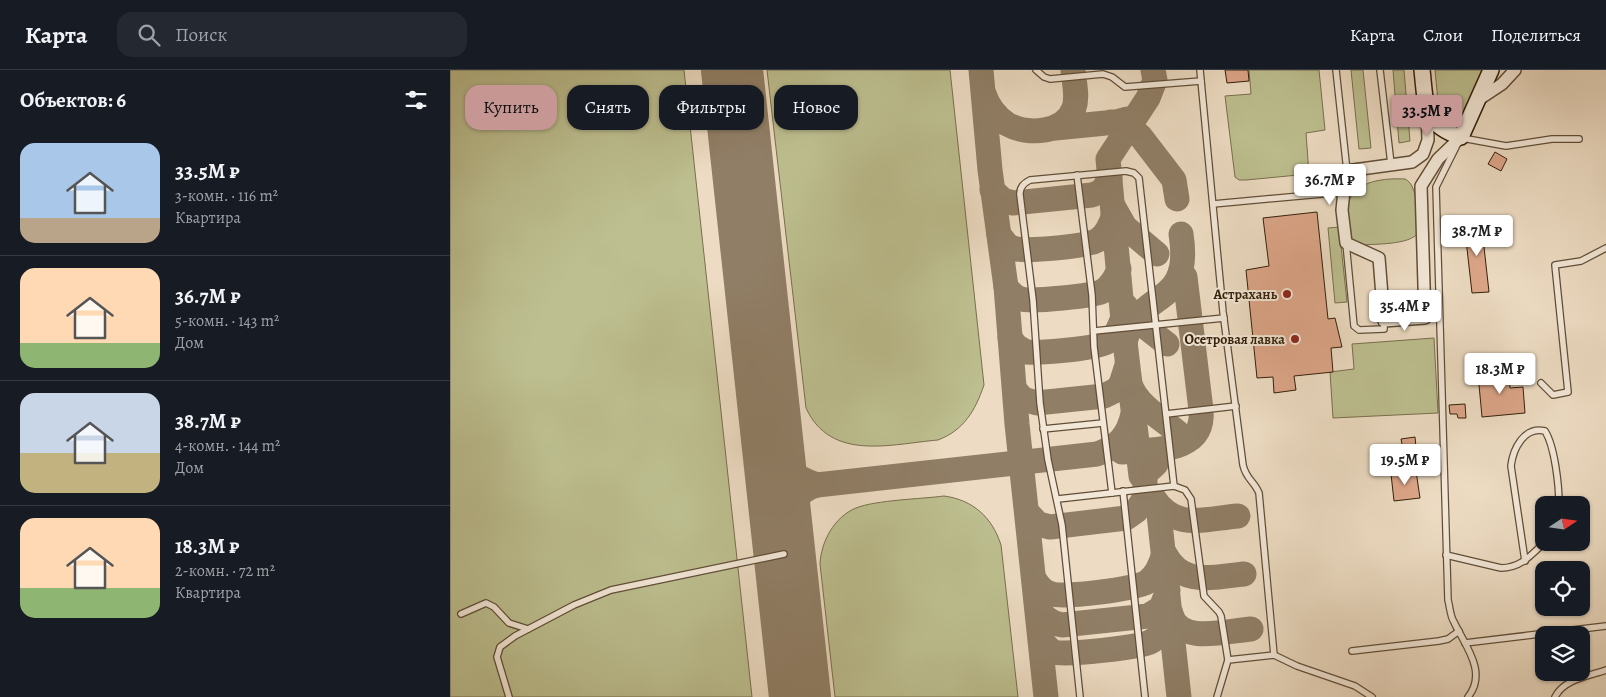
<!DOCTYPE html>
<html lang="ru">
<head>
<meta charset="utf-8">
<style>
  :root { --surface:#171b24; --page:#242831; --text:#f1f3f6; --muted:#9ea1a6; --line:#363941; --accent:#c59692 }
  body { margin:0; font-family:Alegreya,serif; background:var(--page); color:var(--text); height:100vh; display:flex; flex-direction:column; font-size:19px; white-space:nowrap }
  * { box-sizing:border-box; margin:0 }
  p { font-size:16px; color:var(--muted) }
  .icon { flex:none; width:28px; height:28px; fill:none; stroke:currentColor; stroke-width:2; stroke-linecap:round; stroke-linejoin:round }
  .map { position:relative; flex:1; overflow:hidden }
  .details { display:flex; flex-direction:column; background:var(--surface); width:450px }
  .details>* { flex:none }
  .top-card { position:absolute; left:15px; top:15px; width:475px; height:45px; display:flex; gap:10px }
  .needle { width:32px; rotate:77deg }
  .fabs { position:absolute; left:1085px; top:426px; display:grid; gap:10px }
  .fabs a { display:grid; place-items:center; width:55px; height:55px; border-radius:10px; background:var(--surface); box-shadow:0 1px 4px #0004; font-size:25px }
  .price { position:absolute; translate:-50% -42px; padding:0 11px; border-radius:5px; background:#fff; color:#222; font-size:16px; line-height:32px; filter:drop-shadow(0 1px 2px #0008) }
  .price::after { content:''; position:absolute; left:50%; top:30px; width:15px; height:11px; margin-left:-8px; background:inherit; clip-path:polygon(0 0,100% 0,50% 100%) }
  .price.current { background:var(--accent); color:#111 }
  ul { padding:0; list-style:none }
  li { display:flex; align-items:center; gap:15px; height:125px; padding:0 20px }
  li+li { border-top:1px solid var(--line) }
  li span { display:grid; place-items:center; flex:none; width:140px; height:100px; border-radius:15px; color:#555 }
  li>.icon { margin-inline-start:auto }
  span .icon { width:60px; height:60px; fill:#fffc; stroke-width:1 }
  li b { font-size:21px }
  h2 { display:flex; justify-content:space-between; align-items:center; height:60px; padding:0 20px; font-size:21px }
  .tag { padding:0 18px; border-radius:15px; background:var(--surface); box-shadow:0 1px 4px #0004; font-size:18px; line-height:45px }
  .tag.current { background:var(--accent); color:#111 }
  header { display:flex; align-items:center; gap:30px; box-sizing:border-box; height:70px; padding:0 25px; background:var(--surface); border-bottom:1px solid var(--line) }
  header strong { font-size:24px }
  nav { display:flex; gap:28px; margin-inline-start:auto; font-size:18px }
  .search { width:350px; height:45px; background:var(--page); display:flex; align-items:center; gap:12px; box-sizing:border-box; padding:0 18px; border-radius:15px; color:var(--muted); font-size:19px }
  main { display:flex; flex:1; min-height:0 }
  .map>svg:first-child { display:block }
  .green { fill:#bdbf90; stroke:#786f4c }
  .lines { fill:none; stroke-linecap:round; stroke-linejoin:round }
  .taxiway { stroke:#907e66; stroke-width:25 }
  .runway { stroke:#907e66; stroke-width:62 }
  .building { fill:#dda689; stroke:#321f09 }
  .lane-casing { stroke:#614e38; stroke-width:8 }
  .street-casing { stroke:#614e38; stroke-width:14 }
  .secondary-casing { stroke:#321f09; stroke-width:18 }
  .lane { stroke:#f3e8d8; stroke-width:5.5 }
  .street { stroke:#f3e8d8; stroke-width:11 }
  .secondary { stroke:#f3e8d8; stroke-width:15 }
  .poi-dot { fill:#8f2418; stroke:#f3e8d8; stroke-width:2 }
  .labels { text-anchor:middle; stroke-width:4; stroke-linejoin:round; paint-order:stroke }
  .poi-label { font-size:14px; font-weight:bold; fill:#321f09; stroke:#f3e8d8; text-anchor:end }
</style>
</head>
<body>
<header>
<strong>Карта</strong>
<div class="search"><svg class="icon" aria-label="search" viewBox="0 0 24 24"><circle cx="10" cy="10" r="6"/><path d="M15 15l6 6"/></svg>Поиск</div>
<nav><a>Карта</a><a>Слои</a><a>Поделиться</a></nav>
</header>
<main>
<section class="details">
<h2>Объектов: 6<svg class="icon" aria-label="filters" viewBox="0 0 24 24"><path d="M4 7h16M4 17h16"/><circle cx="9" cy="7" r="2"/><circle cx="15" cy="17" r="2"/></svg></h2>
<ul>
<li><span style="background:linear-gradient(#a9c7e8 75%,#b9a48a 0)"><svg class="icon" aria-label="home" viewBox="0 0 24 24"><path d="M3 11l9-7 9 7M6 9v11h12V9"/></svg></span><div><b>33.5M ₽</b><p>3-комн. · 116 m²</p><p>Квартира</p></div></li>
<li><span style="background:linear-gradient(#ffd9b3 75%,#8fb573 0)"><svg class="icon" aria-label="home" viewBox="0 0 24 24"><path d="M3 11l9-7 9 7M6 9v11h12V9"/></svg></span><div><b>36.7M ₽</b><p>5-комн. · 143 m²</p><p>Дом</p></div></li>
<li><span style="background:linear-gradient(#c9d6e8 60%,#c2b280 0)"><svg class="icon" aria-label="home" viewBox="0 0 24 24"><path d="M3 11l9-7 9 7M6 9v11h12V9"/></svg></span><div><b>38.7M ₽</b><p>4-комн. · 144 m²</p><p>Дом</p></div></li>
<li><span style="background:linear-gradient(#ffd9b3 70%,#8fb573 0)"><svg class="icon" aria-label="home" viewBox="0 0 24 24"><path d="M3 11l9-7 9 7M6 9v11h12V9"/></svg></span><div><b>18.3M ₽</b><p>2-комн. · 72 m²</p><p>Квартира</p></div></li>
</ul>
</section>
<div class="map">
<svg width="1156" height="627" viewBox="0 0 1156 627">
  <rect width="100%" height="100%" fill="#eddcc3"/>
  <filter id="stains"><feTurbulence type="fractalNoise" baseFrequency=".004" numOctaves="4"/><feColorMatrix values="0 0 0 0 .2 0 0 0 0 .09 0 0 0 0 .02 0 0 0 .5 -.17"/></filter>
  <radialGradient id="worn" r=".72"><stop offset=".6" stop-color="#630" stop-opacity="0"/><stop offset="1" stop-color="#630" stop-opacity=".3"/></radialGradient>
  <!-- green -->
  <g class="green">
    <polygon points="0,0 234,0 302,627 0,627"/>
    <path d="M317,0H500L534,315C525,341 514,360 488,370C441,374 381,392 356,338Z"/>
    <polygon points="799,0 869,0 875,60 856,63 859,104 796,110 789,110 785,107 775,26 801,24"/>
    <polygon points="901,0 913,0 921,78 909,79"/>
    <polygon points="943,0 954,0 960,71 949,73"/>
    <polygon points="985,0 1035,0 1015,49 1006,53 995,48 988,31"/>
    <path d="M955,109C969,115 967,149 968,163C960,175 924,174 910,175L902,170C901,159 896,144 898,134C904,110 936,108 955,109Z"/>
    <polygon points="889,157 897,232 885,233 878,158"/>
    <polygon points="984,268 988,343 883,348 880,302 904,299 902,274"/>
    <path d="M494,426C523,430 542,447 551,475L568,627H385L370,494C371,472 384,447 406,438C426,430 471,429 494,426Z"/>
  </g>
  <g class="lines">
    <!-- taxiway -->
    <g class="taxiway">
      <polyline points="531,0 540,100 556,217 567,354 596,627"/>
      <path d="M534,24C538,36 546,47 557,54C578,66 615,63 624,38C628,27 624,12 623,0"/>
      <polyline points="661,52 683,60 691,67 724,110 727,129"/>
      <polyline points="605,58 666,52 677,49"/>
      <polyline points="542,120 553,130 563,133 642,125 652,121 660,108"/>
      <polyline points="663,136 675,157 707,184"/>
      <path d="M549,165L558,176L566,179C581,181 635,177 648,170C657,164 661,154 664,144"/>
      <path d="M556,217C560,222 564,227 571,229C582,232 644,226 653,221C661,216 666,207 669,199"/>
      <polyline points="675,235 685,249 717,274"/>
      <path d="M560,268L566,276L576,282C592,283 648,279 659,271C667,265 670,256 673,247"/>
      <path d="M675,272C689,217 743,240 731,164"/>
      <path d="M680,314C687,335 711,348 727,362"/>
      <polyline points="565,320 573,329 587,333 654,326 666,320 671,314 677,295"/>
      <path d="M321,363C328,391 338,406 367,415L647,384C668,377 678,366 683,344"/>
      <path d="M672,382C703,379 755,384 751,340L735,207L730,204"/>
      <polyline points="691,406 675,272 658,89 698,28 705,10 703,0"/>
      <path d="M703,427C725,461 753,449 788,446"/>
      <polyline points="708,435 729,627"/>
      <polyline points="577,442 588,454 600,457 676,448 686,441 693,431 695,421 695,404 706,394"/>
      <path d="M332,459C338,439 345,421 367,415"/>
      <path d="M715,484C732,517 762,507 794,504"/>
      <path d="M584,509C589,516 593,522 602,524C614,528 686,519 697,512C707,505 711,494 714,483"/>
      <path d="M587,534C592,546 599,553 612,555L698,546L711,538L718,520"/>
      <path d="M721,544C729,575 776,561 801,559"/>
      <path d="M590,565C593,573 597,579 604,582C614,586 691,577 700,572C712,566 715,555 721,544"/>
    </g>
    <!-- runway -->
    <polyline class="runway" points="282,0 350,627"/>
  </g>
  <!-- building -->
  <g class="building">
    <polygon points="775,0 798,0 799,11 777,13"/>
    <polygon points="1045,82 1057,89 1051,101 1038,94"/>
    <polygon points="867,142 878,249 885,248 892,277 881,278 883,302 844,306 846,320 824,323 823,307 807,308 796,200 819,196 813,148"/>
    <polygon points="1031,150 1039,222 1022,223 1014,152"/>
    <polygon points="1059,301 1060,318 1073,317 1075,343 1032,347 1028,304"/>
    <polygon points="1015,334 1016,348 1008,348 1007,344 1000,344 999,335"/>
    <polygon points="965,367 966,377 953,379 951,369"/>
    <polygon points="966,401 970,428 944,431 941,404"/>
  </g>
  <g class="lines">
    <defs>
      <g id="lane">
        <polyline points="586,0 594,7 600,9 653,4 662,7 675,17 751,11"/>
        <path d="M750,0L773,242L793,395C796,409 804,411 809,423L824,585"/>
        <polyline points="886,0 897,101"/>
        <polyline points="930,0 941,94"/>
        <polyline points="1012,68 1056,76 1102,69 1129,69"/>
        <path d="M1006,77L986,117L998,530C1000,537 1000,546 1004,552C1015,576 1038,602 1018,627"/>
        <polyline points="627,105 642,225 644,277 662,423"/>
        <polyline points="763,134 894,122"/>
        <polyline points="896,173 904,256 909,260 934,259 934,251"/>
        <polyline points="644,261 774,248"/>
        <polyline points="1091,313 1103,325 1118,322 1105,195 1131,191 1156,178"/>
        <polyline points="716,344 786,336"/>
        <polyline points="593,359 653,353"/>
        <polyline points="673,421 695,627"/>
        <polyline points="608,429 724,416 735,420 741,429 754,526 769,542 771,546 778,590"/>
        <path d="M996,485L1051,498C1071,498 1081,485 1095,472"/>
        <path d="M1075,491L1061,396C1063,379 1074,356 1095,361C1105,377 1109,416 1109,435"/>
        <polyline points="11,544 36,533 44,537 59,553 78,559"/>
        <polyline points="1015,573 1156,556"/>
        <polyline points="902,581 989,571 998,569 1009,561"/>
        <polyline points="59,627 47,587 50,577 65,566 124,535 161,520 334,484"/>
        <path d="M630,627L612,455L598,390L590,333L583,230L570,125C569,117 574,113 580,110L676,101L684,103L689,108L724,416"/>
        <polyline points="767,627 778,590 824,585 847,596 905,616 922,627"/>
        <path d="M1105,627C1114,609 1139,606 1156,600"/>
      </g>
      <g id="street">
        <polyline points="1028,30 1052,14 1065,0"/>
        <polyline points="977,39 978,70 973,84 962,92 896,101 892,140 896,173 929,188 934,251 975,248 971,116 988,89 1011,67"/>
      </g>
      <path id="secondary" d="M972,0C976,35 973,55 1011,67L1041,0"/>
    </defs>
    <!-- lane casing -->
    <use href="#lane" class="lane-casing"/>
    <!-- street casing -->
    <use href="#street" class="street-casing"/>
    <!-- secondary casing -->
    <use href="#secondary" class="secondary-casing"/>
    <!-- lane -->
    <use href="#lane" class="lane"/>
    <!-- street -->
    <use href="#street" class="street"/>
    <!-- secondary -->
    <use href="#secondary" class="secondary"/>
  </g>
  <!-- markers -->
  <g class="poi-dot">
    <circle cx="837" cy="224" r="5"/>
    <circle cx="845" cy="269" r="5"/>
  </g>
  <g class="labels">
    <!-- poi labels -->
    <g class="poi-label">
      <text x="827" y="229">Астрахань</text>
      <text x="835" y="274">Осетровая лавка</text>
    </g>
  </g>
  <rect width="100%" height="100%" filter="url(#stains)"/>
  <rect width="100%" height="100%" fill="url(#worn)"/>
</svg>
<div class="fabs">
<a><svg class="needle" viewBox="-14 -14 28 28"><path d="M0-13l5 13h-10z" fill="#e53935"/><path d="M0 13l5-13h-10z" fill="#9ea1a6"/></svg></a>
<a><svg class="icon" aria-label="locate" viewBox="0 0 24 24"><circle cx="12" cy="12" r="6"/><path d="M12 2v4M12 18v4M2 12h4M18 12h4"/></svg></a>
<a><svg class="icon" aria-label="layers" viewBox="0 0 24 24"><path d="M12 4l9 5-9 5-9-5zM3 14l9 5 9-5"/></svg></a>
</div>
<b class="price current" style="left:977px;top:67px">33.5M ₽</b>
<b class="price" style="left:880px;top:136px">36.7M ₽</b>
<b class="price" style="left:1027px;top:187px">38.7M ₽</b>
<b class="price" style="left:955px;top:262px">35.4M ₽</b>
<b class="price" style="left:1050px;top:325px">18.3M ₽</b>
<b class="price" style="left:955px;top:416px">19.5M ₽</b>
<div class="top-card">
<a class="tag current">Купить</a>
<a class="tag">Снять</a>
<a class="tag">Фильтры</a>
<a class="tag">Новое</a>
</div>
</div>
</main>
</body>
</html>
